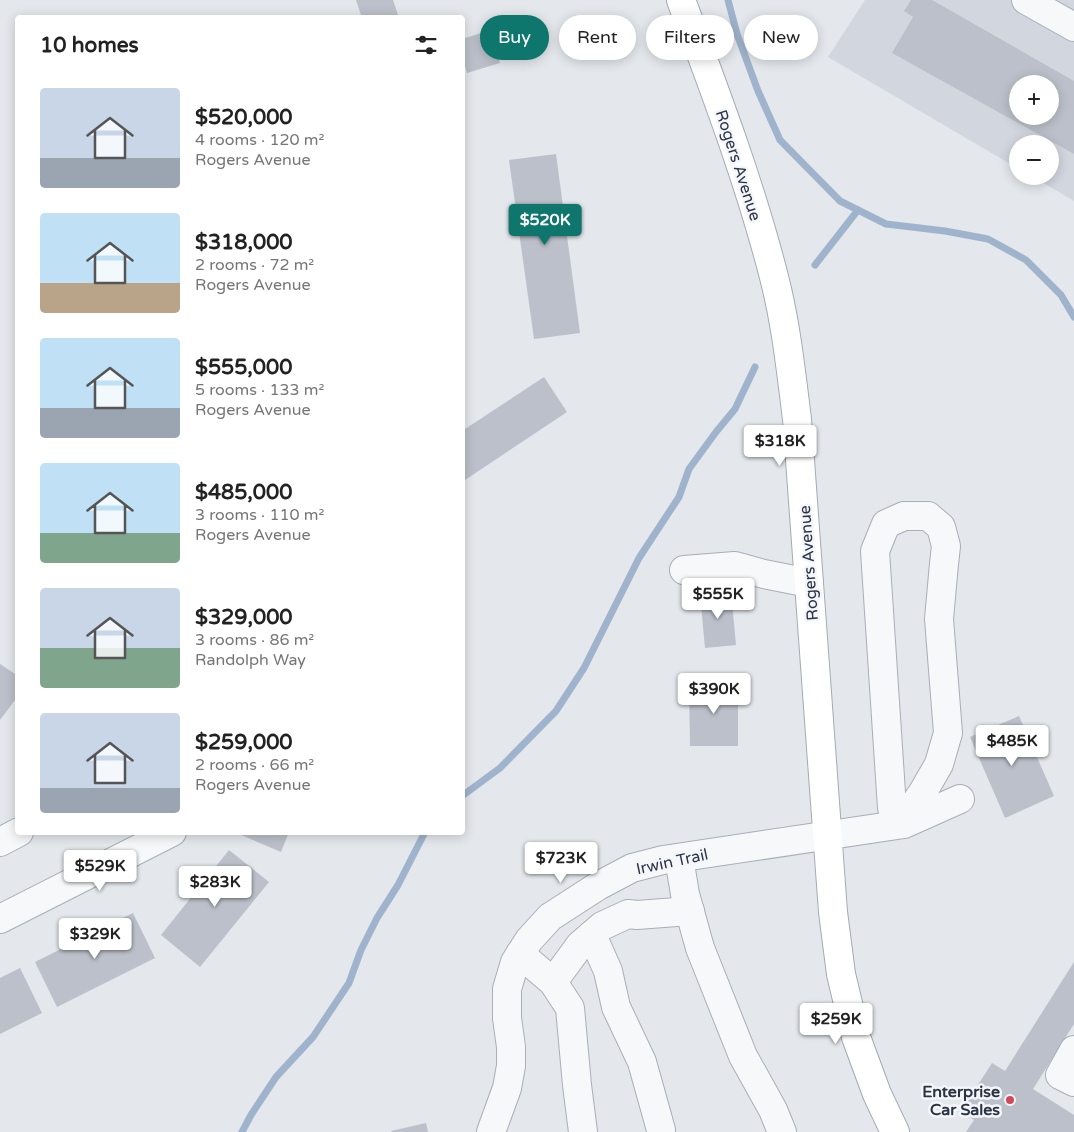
<!DOCTYPE html>
<html lang="en">
<head>
<meta charset="utf-8">
<style>
  :root { --surface:#fff; --page:#f2f2f2; --text:#222; --muted:#767676; --accent:#0f766e }
  body { margin:0; font-family:"Varela Round",sans-serif; background:var(--page); color:var(--text); height:100vh; display:flex; flex-direction:column; font-size:19px; white-space:nowrap }
  * { box-sizing:border-box; margin:0 }
  p { font-size:16px; color:var(--muted) }
  .icon { flex:none; width:28px; height:28px; fill:none; stroke:currentColor; stroke-width:2; stroke-linecap:round; stroke-linejoin:round }
  .map { position:relative; flex:1; overflow:hidden }
  .side { position:absolute; left:15px; top:15px; width:450px; height:820px; display:flex; flex-direction:column; background:var(--surface); border-radius:5px; box-shadow:0 2px 12px #0003 }
  .side>* { flex:none }
  .top-card { position:absolute; left:480px; top:15px; width:475px; height:45px; display:flex; gap:10px }
  .controls { position:absolute; left:1009px; top:75px; display:grid; gap:10px }
  .controls a { display:grid; place-items:center; width:50px; height:50px; border-radius:50%; background:var(--surface); box-shadow:0 2px 12px #0003; font-size:25px }
  .price { position:absolute; translate:-50% -42px; padding:0 11px; border-radius:5px; background:#fff; color:#222; font-size:16px; line-height:32px; filter:drop-shadow(0 1px 2px #0008) }
  .price::after { content:''; position:absolute; left:50%; top:30px; width:15px; height:11px; margin-left:-8px; background:inherit; clip-path:polygon(0 0,100% 0,50% 100%) }
  .price.on { background:var(--accent); color:#fff }
  ul { padding:0; list-style:none }
  li { display:flex; align-items:center; gap:15px; height:125px; padding:0 25px }
  li span { display:grid; place-items:center; flex:none; width:140px; height:100px; border-radius:5px; color:#555 }
  li>.icon { margin-inline-start:auto }
  span .icon { width:60px; height:60px; fill:#fffc; stroke-width:1 }
  li b { font-size:21px }
  h2 { display:flex; justify-content:space-between; align-items:center; height:60px; padding:0 25px; font-size:21px }
  .tag { padding:0 18px; border-radius:22px; background:var(--surface); box-shadow:0 2px 12px #0003; font-size:18px; line-height:45px }
  .tag.on { background:var(--accent); color:#fff }
  .map>svg:first-child { display:block }
  .built { fill:#d2d6de; fill-rule:evenodd }
  .lines { fill:none; stroke-linecap:round; stroke-linejoin:round }
  .stream { stroke:#9fb4cc; stroke-width:7 }
  .building { fill:#bbc0ca; fill-rule:evenodd }
  .minor-casing { stroke:#a9aeb7; stroke-width:30 }
  .major-casing { stroke:#a3abb8; stroke-width:30 }
  .minor { stroke:#f7f8fa; stroke-width:28 }
  .major { stroke:#fff; stroke-width:28 }
  .poi-dot { fill:#d1495b; stroke:#f4f6f9; stroke-width:2 }
  .labels { text-anchor:middle; stroke-width:5; stroke-linejoin:round; paint-order:stroke }
  .street-label { font-size:16px; fill:#2b3445; stroke:#f4f6f9 }
  .poi-label { font-size:16px; font-weight:bold; fill:#2b3445; stroke:#f4f6f9; text-anchor:end }
</style>
</head>
<body>
<div class="map">
<svg width="1074" height="1132" viewBox="0 0 1074 1132">
  <rect width="100%" height="100%" fill="#e4e7ec"/>
  <!-- built -->
  <path class="built" d="M865,0H1074V201L1032,176H1050V144H1018L1017,168L828,57ZM1018,84H1050V116H1018Z"/>
  <g class="lines">
    <!-- stream -->
    <g class="stream">
      <polyline points="728,0 737,34 758,91 780,140 840,201 886,224 945,231 988,239 1026,260 1061,295 1074,317"/>
      <polyline points="815,265 858,210"/>
      <polyline points="462,796 500,768 556,711 584,668 639,558 679,497 689,469 716,432 735,409 755,367"/>
      <polyline points="242,1132 251,1115 276,1077 313,1037 349,983 361,950 377,918 398,885 425,832"/>
    </g>
  </g>
  <!-- building -->
  <g class="building">
    <polygon points="356,0 393,0 399,18 362,18"/>
    <path d="M911,0H932L1074,81V154L892,53L913,17L904,11ZM1018,84H1050V116H1018Z"/>
    <polygon points="491,30 500,63 467,73 462,56 462,39"/>
    <polygon points="556,154 580,333 534,339 509,160"/>
    <polygon points="544,377 567,412 462,482 462,431"/>
    <polygon points="731,592 736,645 705,648 700,594"/>
    <polygon points="0,664 18,676 18,696 0,720"/>
    <polygon points="689,685 738,685 738,746 690,746"/>
    <polygon points="1019,716 1054,796 1005,818 970,737"/>
    <polygon points="234,832 289,832 281,852"/>
    <polygon points="229,850 269,882 200,967 161,935"/>
    <polygon points="133,913 155,958 57,1007 35,962"/>
    <polygon points="1074,962 1074,1024 1033,1089 1074,1115 1074,1132 966,1132 974,1120 961,1111 992,1063 1005,1071"/>
    <polygon points="20,968 42,1013 0,1034 0,978"/>
    <polygon points="426,1123 428,1132 392,1132 391,1131"/>
  </g>
  <g class="lines">
    <defs>
      <g id="minor">
        <polyline points="1026,0 1074,27"/>
        <polygon points="904,516 928,516 941,527 946,546 944,564 939,619 948,733 939,764 923,792 901,824 892,808 875,551 886,524"/>
        <polyline points="684,570 735,566 764,574 809,583"/>
        <polyline points="0,842 19,832"/>
        <polyline points="679,858 685,894 700,948 743,1056 773,1110 782,1132"/>
        <polyline points="0,919 172,832"/>
        <polyline points="592,935 608,971 616,1007 642,1062 661,1130"/>
        <polyline points="520,954 553,982 570,1008 577,1085 583,1132"/>
        <polyline points="553,982 580,945 602,926 628,914 637,915 690,911"/>
        <polyline points="1074,1050 1060,1075 1074,1082"/>
        <polyline points="491,1132 507,1088 511,1066 511,1047 507,1018 507,989 515,962 529,940 550,917 598,886 632,868 663,860 904,824 960,799"/>
      </g>
      <path id="major" d="M681,0C715,91 750,183 774,277C786,323 791,372 797,419L833,912L841,974L856,1037L877,1094L895,1132"/>
    </defs>
    <!-- minor casing -->
    <use href="#minor" class="minor-casing"/>
    <!-- major casing -->
    <use href="#major" class="major-casing"/>
    <!-- minor -->
    <use href="#minor" class="minor"/>
    <!-- major -->
    <use href="#major" class="major"/>
  </g>
  <!-- markers -->
  <circle class="poi-dot" cx="1010" cy="1100" r="5"/>
  <g class="labels">
    <!-- street labels -->
    <g class="street-label">
      <text transform="translate(739 165) rotate(72)" y="6">Rogers Avenue</text>
      <text transform="translate(808 563) rotate(-94)" y="6">Rogers Avenue</text>
      <text transform="translate(672 861) rotate(-12)" y="6">Irwin Trail</text>
    </g>
    <!-- poi labels -->
    <g class="poi-label">
      <text x="1000" y="1097">Enterprise<tspan x="1000" dy="18">Car Sales</tspan></text>
    </g>
  </g>
</svg>
<div class="controls">
<a>+</a>
<a>−</a>
</div>
<b class="price on" style="left:545px;top:246px">$520K</b>
<b class="price" style="left:780px;top:467px">$318K</b>
<b class="price" style="left:718px;top:620px">$555K</b>
<b class="price" style="left:714px;top:715px">$390K</b>
<b class="price" style="left:1012px;top:767px">$485K</b>
<b class="price" style="left:561px;top:884px">$723K</b>
<b class="price" style="left:100px;top:892px">$529K</b>
<b class="price" style="left:215px;top:908px">$283K</b>
<b class="price" style="left:95px;top:960px">$329K</b>
<b class="price" style="left:836px;top:1045px">$259K</b>
<div class="top-card">
<a class="tag on">Buy</a>
<a class="tag">Rent</a>
<a class="tag">Filters</a>
<a class="tag">New</a>
</div>
<section class="side">
<h2>10 homes<svg class="icon" aria-label="filters" viewBox="0 0 24 24"><path d="M4 7h16M4 17h16"/><circle cx="9" cy="7" r="2"/><circle cx="15" cy="17" r="2"/></svg></h2>
<ul>
<li><span style="background:linear-gradient(#c9d6e8 70%,#9aa5b1 0)"><svg class="icon" aria-label="home" viewBox="0 0 24 24"><path d="M3 11l9-7 9 7M6 9v11h12V9"/></svg></span><div><b>$520,000</b><p>4 rooms · 120 m²</p><p>Rogers Avenue</p></div></li>
<li><span style="background:linear-gradient(#bfe0f5 70%,#b9a48a 0)"><svg class="icon" aria-label="home" viewBox="0 0 24 24"><path d="M3 11l9-7 9 7M6 9v11h12V9"/></svg></span><div><b>$318,000</b><p>2 rooms · 72 m²</p><p>Rogers Avenue</p></div></li>
<li><span style="background:linear-gradient(#bfe0f5 70%,#9aa5b1 0)"><svg class="icon" aria-label="home" viewBox="0 0 24 24"><path d="M3 11l9-7 9 7M6 9v11h12V9"/></svg></span><div><b>$555,000</b><p>5 rooms · 133 m²</p><p>Rogers Avenue</p></div></li>
<li><span style="background:linear-gradient(#bfe0f5 70%,#7fa58c 0)"><svg class="icon" aria-label="home" viewBox="0 0 24 24"><path d="M3 11l9-7 9 7M6 9v11h12V9"/></svg></span><div><b>$485,000</b><p>3 rooms · 110 m²</p><p>Rogers Avenue</p></div></li>
<li><span style="background:linear-gradient(#c9d6e8 60%,#7fa58c 0)"><svg class="icon" aria-label="home" viewBox="0 0 24 24"><path d="M3 11l9-7 9 7M6 9v11h12V9"/></svg></span><div><b>$329,000</b><p>3 rooms · 86 m²</p><p>Randolph Way</p></div></li>
<li><span style="background:linear-gradient(#c9d6e8 75%,#9aa5b1 0)"><svg class="icon" aria-label="home" viewBox="0 0 24 24"><path d="M3 11l9-7 9 7M6 9v11h12V9"/></svg></span><div><b>$259,000</b><p>2 rooms · 66 m²</p><p>Rogers Avenue</p></div></li>
</ul>
</section>
</div>
</body>
</html>
